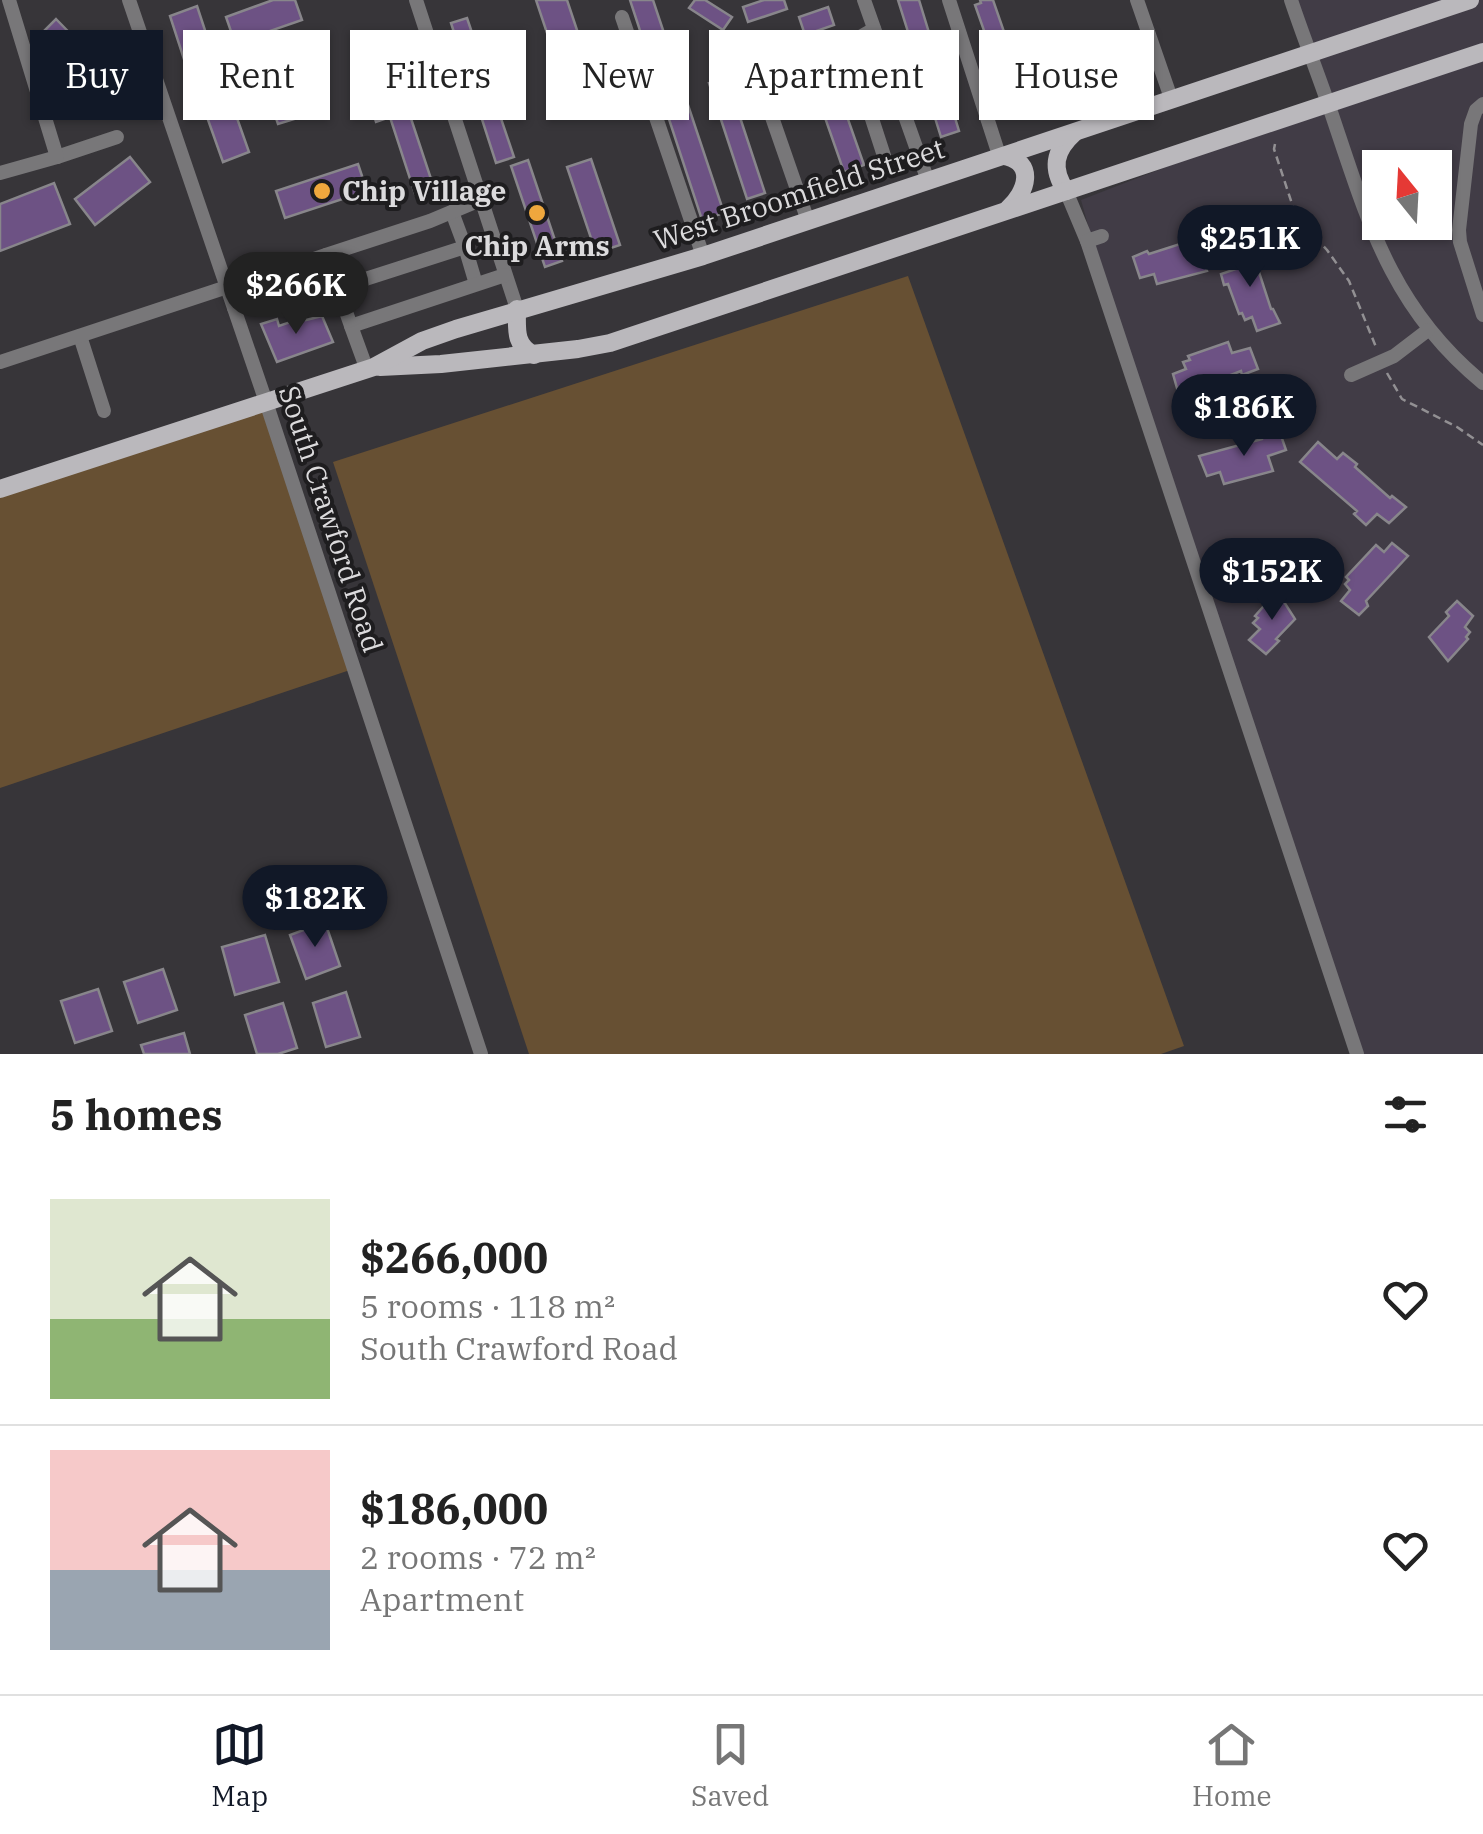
<!DOCTYPE html>
<html lang="en">
<head>
<meta charset="utf-8">
<style>
  :root { --surface:#fff; --page:#f6f6f6; --text:#222; --muted:#767676; --line:#e0e0e0; --accent:#111827 }
  body { margin:0; font-family:"IBM Plex Serif",serif; background:var(--page); color:var(--text); height:100vh; display:flex; flex-direction:column; font-size:38px; white-space:nowrap }
  * { box-sizing:border-box; margin:0 }
  p { font-size:32px; color:var(--muted) }
  .icon { flex:none; width:55px; height:55px; fill:none; stroke:currentColor; stroke-width:2; stroke-linecap:round; stroke-linejoin:round }
  .map { position:relative; height:1054px; overflow:hidden }
  .sheet { display:flex; flex-direction:column; background:var(--surface); flex:1 }
  .sheet>* { flex:none }
  .hud { position:absolute; left:30px; top:30px; width:1425px; height:90px; display:flex; gap:20px }
  .needle { width:65px; rotate:342deg }
  .controls { position:absolute; left:1362px; top:150px; display:grid; gap:20px }
  .controls a { display:grid; place-items:center; width:90px; height:90px; border-radius:0px; background:var(--surface); box-shadow:0 2px 8px #0004; font-size:50px }
  .price { position:absolute; translate:-50% -85px; padding:0 22px; border-radius:35px; background:var(--accent); color:#fff; font-size:32px; line-height:65px; filter:drop-shadow(0 2px 5px #0008) }
  .price::after { content:''; position:absolute; left:50%; top:60px; width:30px; height:22px; margin-left:-15px; background:inherit; clip-path:polygon(0 0,100% 0,50% 100%) }
  .price.on { background:#222; color:#fff }
  ul { padding:0; list-style:none }
  li { display:flex; align-items:center; gap:30px; height:250px; padding:0 50px }
  li+li { border-top:2px solid var(--line) }
  li span { display:grid; place-items:center; flex:none; width:280px; height:200px; border-radius:0px; color:#555 }
  li>.icon { margin-inline-start:auto }
  span .icon { width:120px; height:120px; fill:#fffc; stroke-width:1 }
  li b { font-size:42px }
  h2 { display:flex; justify-content:space-between; align-items:center; height:120px; padding:0 50px; font-size:42px }
  .pill { padding:0 35px; border-radius:0px; background:var(--surface); box-shadow:0 2px 8px #0004; font-size:35px; line-height:90px }
  .pill.on { background:var(--accent); color:#fff }
  .dock { display:flex; justify-content:space-around; align-items:center; height:140px; border-top:2px solid var(--line); background:var(--surface); font-size:28px; color:var(--muted) }
  .dock a { display:grid; justify-items:center; gap:5px }
  .dock .on { color:var(--accent) }
  .map>svg:first-child { display:block }
  .built { fill:#413c46; fill-rule:evenodd }
  .green { fill:#675033 }
  .building { fill:#6d5284; stroke:#88868b; stroke-width:2.5 }
  .lines { fill:none; stroke-linecap:round; stroke-linejoin:round }
  .path { stroke:#929093; stroke-width:2.5; stroke-dasharray:8 5; stroke-linecap:butt }
  .minor { stroke:#787779; stroke-width:14 }
  .major { stroke:#bab8bc; stroke-width:18 }
  .poi-dot { fill:#efa73d; stroke:#1e1d1f; stroke-width:4 }
  .labels { text-anchor:middle; stroke-width:8; stroke-linejoin:round; paint-order:stroke }
  .poi-label { font-size:28px; font-weight:bold; fill:#dcdbdd; stroke:#1e1d1f; text-anchor:start }
  .street-label { font-size:28px; fill:#dcdbdd; stroke:#1e1d1f }
</style>
</head>
<body>
<div class="map">
<svg width="1483" height="1054" viewBox="0 0 1483 1054">
  <rect width="100%" height="100%" fill="#373539"/>
  <!-- built -->
  <path class="built" d="M1291,0H1483V1054H1357L1121,343L1081,200L1328,104ZM1380,168H1435V222H1380Z"/>
  <!-- green -->
  <g class="green">
    <polygon points="908,276 1184,1046 1161,1054 529,1054 333,462"/>
    <polygon points="269,406 353,669 0,788 0,493"/>
  </g>
  <!-- building -->
  <g class="building">
    <polygon points="273,0 295,0 302,20 235,43 226,17"/>
    <polygon points="536,0 567,0 580,39 552,48"/>
    <polygon points="630,0 653,0 724,213 702,220"/>
    <polygon points="695,0 705,0 732,17 723,30 689,8"/>
    <polygon points="764,0 784,0 787,9 748,22 743,7"/>
    <polygon points="898,0 919,0 959,131 941,137"/>
    <polygon points="980,0 993,0 1030,107 1013,113 975,5 981,3"/>
    <polygon points="197,6 223,85 225,84 249,152 223,162 195,83 192,84 170,16"/>
    <polygon points="828,7 834,25 805,35 799,17"/>
    <polygon points="467,18 514,157 496,163 451,23"/>
    <polygon points="56,19 100,64 81,82 37,38"/>
    <polygon points="386,43 434,188 415,194 390,117 376,122 356,57"/>
    <polygon points="279,52 301,117 278,124 256,60"/>
    <polygon points="791,53 798,73 828,62 864,165 844,172 821,106 794,116 774,58"/>
    <polygon points="727,78 765,193 747,199 709,83"/>
    <polygon points="130,157 150,182 95,225 75,199"/>
    <polygon points="591,159 620,245 596,253 567,167"/>
    <polygon points="528,160 562,261 545,267 511,166"/>
    <polygon points="358,164 367,191 285,218 276,191"/>
    <polygon points="54,183 70,224 0,251 0,204"/>
    <polygon points="1211,231 1218,253 1202,258 1207,271 1157,284 1154,274 1140,278 1133,257 1147,251 1149,254 1196,239 1195,236"/>
    <polygon points="1253,247 1258,262 1256,263 1271,309 1273,309 1280,323 1257,331 1252,317 1245,320 1242,313 1239,314 1228,284 1224,285 1221,274 1236,269 1232,254"/>
    <polygon points="322,316 333,342 277,362 261,324 277,319 279,326 305,317 306,320"/>
    <polygon points="1228,342 1232,353 1250,348 1258,369 1242,375 1241,371 1179,395 1173,374 1186,369 1183,362 1190,360 1188,356"/>
    <polygon points="1279,430 1286,450 1268,456 1273,471 1224,484 1220,472 1207,476 1199,456 1262,439 1262,435"/>
    <polygon points="1318,442 1337,459 1343,453 1357,464 1355,467 1390,498 1392,496 1406,507 1389,523 1377,514 1366,525 1354,514 1357,511 1300,462"/>
    <polygon points="1392,543 1408,556 1366,601 1368,606 1359,615 1341,601 1350,590 1345,584 1349,580 1346,577 1376,545 1384,552"/>
    <polygon points="1277,591 1295,619 1276,639 1279,641 1266,654 1249,640 1260,629 1253,623 1258,618 1255,616"/>
    <polygon points="1457,601 1473,616 1465,627 1470,632 1466,637 1468,639 1448,661 1429,637 1449,616 1446,612"/>
    <polygon points="325,922 340,966 306,979 290,935"/>
    <polygon points="265,935 279,982 235,995 222,947"/>
    <polygon points="163,969 177,1010 138,1023 124,982"/>
    <polygon points="98,989 112,1031 75,1043 61,1001"/>
    <polygon points="346,992 360,1037 326,1047 313,1003"/>
    <polygon points="283,1003 297,1048 278,1054 257,1054 245,1015"/>
    <polygon points="184,1033 190,1054 144,1054 141,1045"/>
  </g>
  <g class="lines">
    <!-- path -->
    <g class="path">
      <polyline points="1275,144 1274,149 1296,216 1327,250 1349,281 1376,347"/>
      <polyline points="1387,373 1402,399 1457,427 1483,445"/>
    </g>
    <!-- minor -->
    <g class="minor">
      <polyline points="129,0 266,402 481,1054"/>
      <polyline points="416,0 517,309"/>
      <polyline points="864,0 928,181"/>
      <polyline points="949,0 1000,158"/>
      <polyline points="1137,0 1172,101"/>
      <path d="M1291,0C1304,39 1319,76 1332,115C1368,222 1392,309 1483,383"/>
      <polyline points="622,17 703,256"/>
      <polyline points="874,29 853,41 851,54 886,162"/>
      <polyline points="748,48 808,221"/>
      <polyline points="1483,104 1476,110 1471,124 1459,230 1460,242 1483,315"/>
      <polyline points="44,115 103,95"/>
      <polyline points="57,157 117,137"/>
      <polyline points="0,173 57,157 9,0"/>
      <polyline points="1066,191 1087,241 1357,1054"/>
      <polyline points="1087,241 1102,236"/>
      <polyline points="465,247 476,284"/>
      <polyline points="326,255 261,277 272,309 465,247 452,212"/>
      <polyline points="234,308 267,296"/>
      <polyline points="351,326 326,255 430,221 480,200"/>
      <polyline points="80,336 104,411"/>
      <polyline points="0,362 227,287"/>
      <polyline points="367,370 351,326 505,275"/>
      <polyline points="1351,375 1394,356 1428,330"/>
    </g>
    <!-- major -->
    <g class="major">
      <path d="M1004,156C1036,162 1027,192 1008,209"/>
      <path d="M1066,191C1051,169 1054,151 1074,133"/>
      <path d="M517,309C517,329 514,345 534,355"/>
      <polyline points="380,367 441,364 578,349 610,343 1483,52"/>
      <polyline points="0,489 374,367 422,341 456,329 703,256 1470,0"/>
    </g>
  </g>
  <!-- markers -->
  <g class="poi-dot">
    <circle cx="322" cy="191" r="10"/>
    <circle cx="537" cy="213" r="10"/>
  </g>
  <g class="labels">
    <!-- poi labels -->
    <g class="poi-label">
      <text x="342" y="201">Chip Village</text>
      <text x="537" y="256" text-anchor="middle">Chip Arms</text>
    </g>
    <!-- street labels -->
    <g class="street-label">
      <text transform="translate(799 194) rotate(-18)" y="10">West Broomfield Street</text>
      <text transform="translate(331 519) rotate(72)" y="10">South Crawford Road</text>
    </g>
  </g>
</svg>
<div class="controls">
<a><svg class="needle" viewBox="-14 -14 28 28"><path d="M0-13l5 13h-10z" fill="#e53935"/><path d="M0 13l5-13h-10z" fill="#767676"/></svg></a>
</div>
<b class="price" style="left:1250px;top:290px">$251K</b>
<b class="price on" style="left:296px;top:337px">$266K</b>
<b class="price" style="left:1244px;top:459px">$186K</b>
<b class="price" style="left:1272px;top:623px">$152K</b>
<b class="price" style="left:315px;top:950px">$182K</b>
<div class="hud">
<a class="pill on">Buy</a>
<a class="pill">Rent</a>
<a class="pill">Filters</a>
<a class="pill">New</a>
<a class="pill">Apartment</a>
<a class="pill">House</a>
</div>
</div>
<section class="sheet">
<h2>5 homes<svg class="icon" aria-label="filters" viewBox="0 0 24 24"><path d="M4 7h16M4 17h16"/><circle cx="9" cy="7" r="2"/><circle cx="15" cy="17" r="2"/></svg></h2>
<ul>
<li><span style="background:linear-gradient(#dfe7d0 60%,#8fb573 0)"><svg class="icon" aria-label="home" viewBox="0 0 24 24"><path d="M3 11l9-7 9 7M6 9v11h12V9"/></svg></span><div><b>$266,000</b><p>5 rooms · 118 m²</p><p>South Crawford Road</p></div><svg class="icon" aria-label="heart" viewBox="0 0 24 24"><path d="M12 20l-8-8c-3-5 5-10 8-4 3-6 11-1 8 4z"/></svg></li>
<li><span style="background:linear-gradient(#f6c9c9 60%,#9aa5b1 0)"><svg class="icon" aria-label="home" viewBox="0 0 24 24"><path d="M3 11l9-7 9 7M6 9v11h12V9"/></svg></span><div><b>$186,000</b><p>2 rooms · 72 m²</p><p>Apartment</p></div><svg class="icon" aria-label="heart" viewBox="0 0 24 24"><path d="M12 20l-8-8c-3-5 5-10 8-4 3-6 11-1 8 4z"/></svg></li>
</ul>
</section>
<nav class="dock">
<a class="on"><svg class="icon" aria-label="map" viewBox="0 0 24 24"><path d="M3 6l6-2 6 2 6-2v14l-6 2-6-2-6 2zM9 4v14M15 6v14"/></svg>Map</a>
<a><svg class="icon" aria-label="saved" viewBox="0 0 24 24"><path d="M7 4h10v16l-5-4-5 4z"/></svg>Saved</a>
<a><svg class="icon" aria-label="home" viewBox="0 0 24 24"><path d="M3 11l9-7 9 7M6 9v11h12V9"/></svg>Home</a>
</nav>
</body>
</html>
